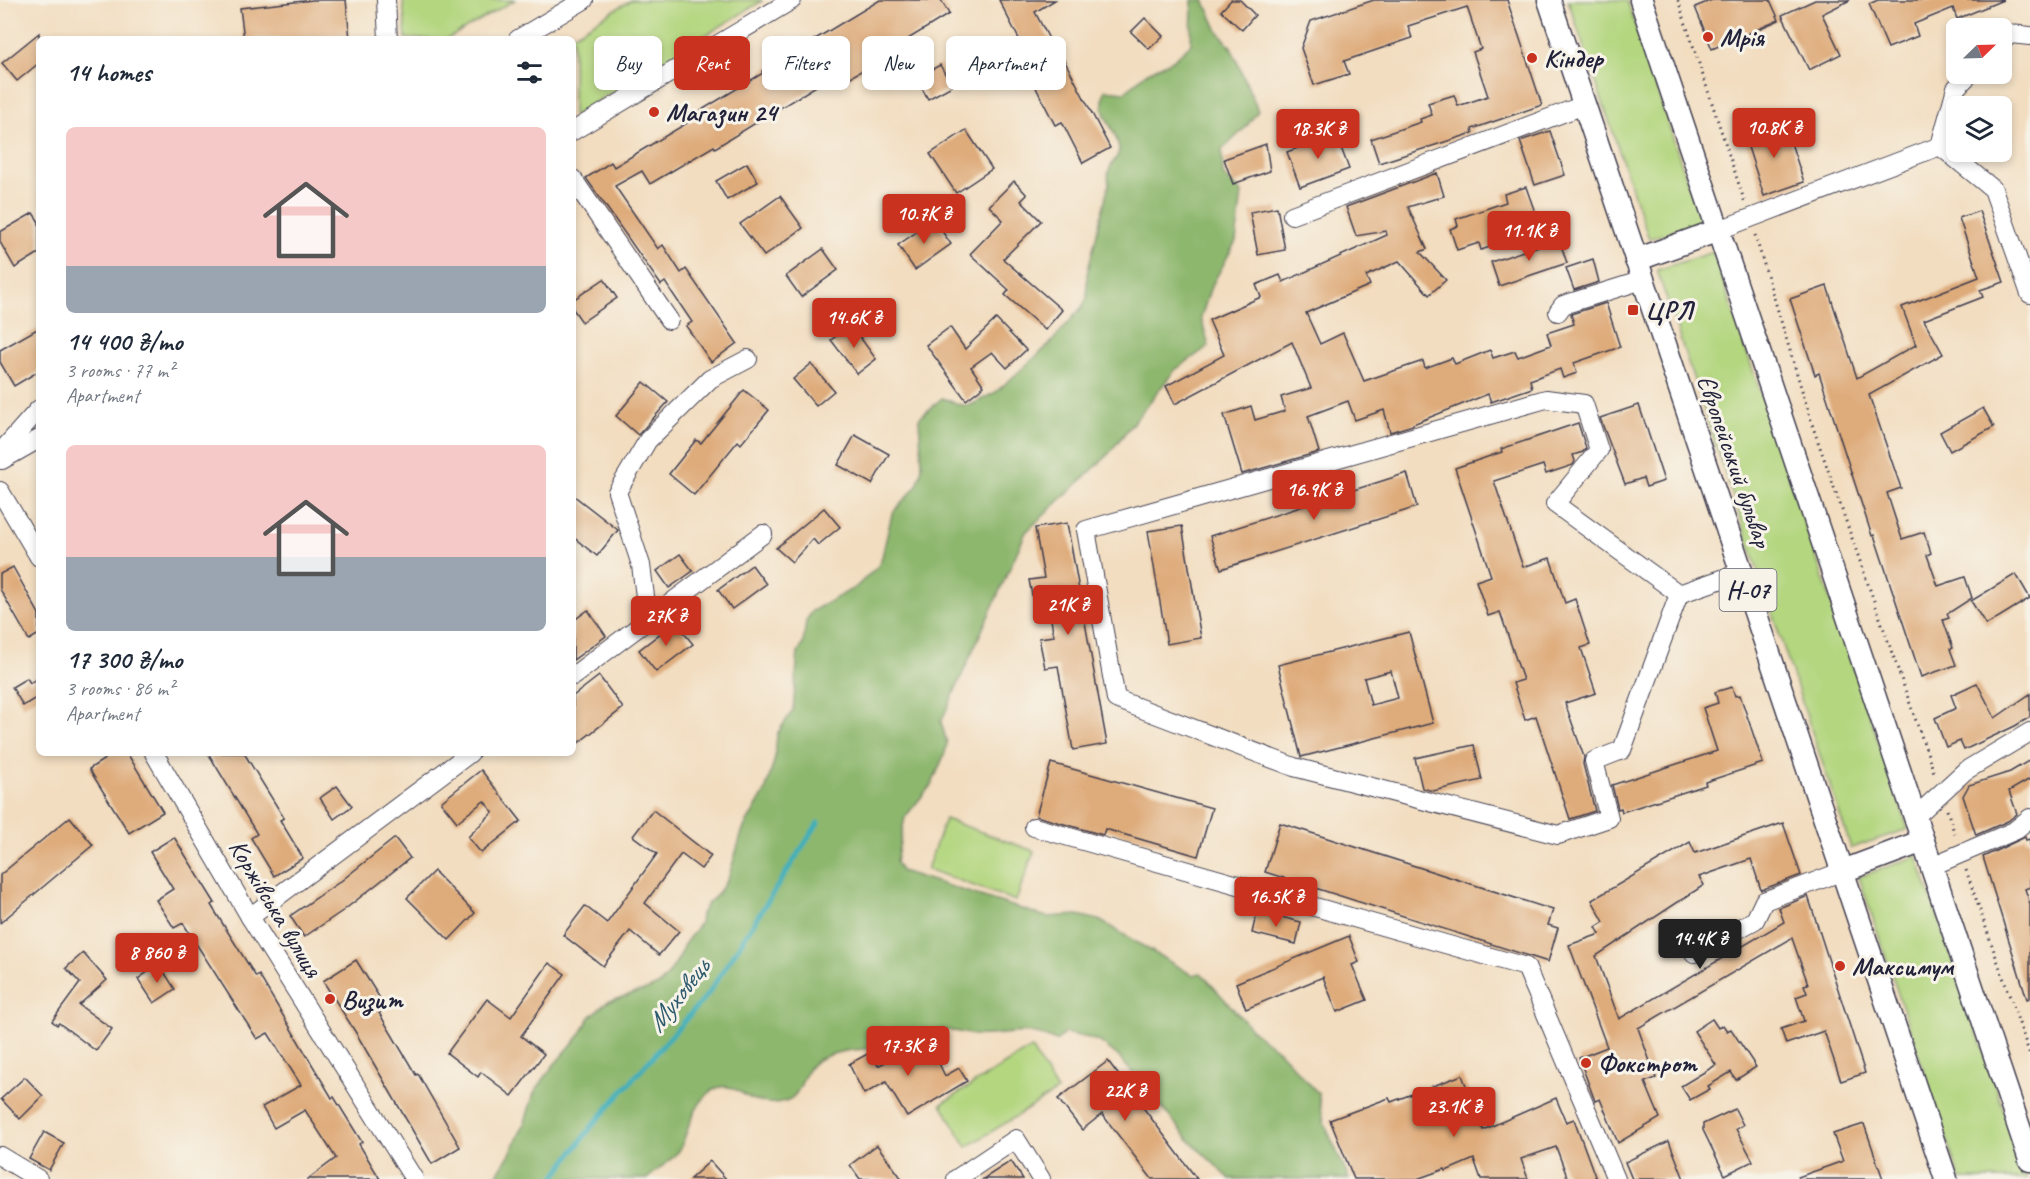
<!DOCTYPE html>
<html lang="en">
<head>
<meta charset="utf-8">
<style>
  :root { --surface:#fff; --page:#f6f6f7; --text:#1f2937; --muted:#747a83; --accent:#c8321e }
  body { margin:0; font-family:Caveat,sans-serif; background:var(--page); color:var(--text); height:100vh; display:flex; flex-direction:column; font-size:22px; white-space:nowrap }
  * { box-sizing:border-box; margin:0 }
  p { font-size:20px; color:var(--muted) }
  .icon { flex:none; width:33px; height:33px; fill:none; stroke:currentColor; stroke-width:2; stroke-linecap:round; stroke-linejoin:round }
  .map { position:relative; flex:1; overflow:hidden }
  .side { position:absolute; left:36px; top:36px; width:540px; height:720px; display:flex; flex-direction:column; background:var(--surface); border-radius:9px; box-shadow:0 3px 9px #0003 }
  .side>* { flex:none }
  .hud { position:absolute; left:594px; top:36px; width:570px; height:54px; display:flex; gap:12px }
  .needle { width:39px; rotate:67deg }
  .tools { position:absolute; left:1946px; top:18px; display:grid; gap:12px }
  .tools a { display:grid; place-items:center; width:66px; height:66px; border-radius:9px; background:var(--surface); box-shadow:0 3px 9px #0003; font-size:30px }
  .price { position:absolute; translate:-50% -51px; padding:0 14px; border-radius:6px; background:var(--accent); color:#fff; font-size:20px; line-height:39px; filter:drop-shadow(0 2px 3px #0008) }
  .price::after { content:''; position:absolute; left:50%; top:36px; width:18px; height:14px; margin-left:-9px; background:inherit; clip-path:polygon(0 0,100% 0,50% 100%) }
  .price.on { background:#222; color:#fff }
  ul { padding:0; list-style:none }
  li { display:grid; align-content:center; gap:12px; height:318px; padding:0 30px }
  li span { display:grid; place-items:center; height:186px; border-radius:9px; color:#555 }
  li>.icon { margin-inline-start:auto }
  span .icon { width:108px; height:108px; fill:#fffc; stroke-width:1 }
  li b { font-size:26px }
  h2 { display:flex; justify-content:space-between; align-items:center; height:72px; padding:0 30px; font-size:26px }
  .pill { padding:0 21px; border-radius:9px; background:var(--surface); box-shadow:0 3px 9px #0003; font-size:21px; line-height:54px }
  .pill.on { background:var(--accent); color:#fff }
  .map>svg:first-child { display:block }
  .green { fill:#b3d67f; stroke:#6a7c5d; stroke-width:1.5 }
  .forest { fill:#8eb76e; stroke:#586c54; stroke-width:1.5 }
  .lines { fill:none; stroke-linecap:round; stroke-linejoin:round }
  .stream { stroke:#3eaebb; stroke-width:5 }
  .building { fill:#deab7a; fill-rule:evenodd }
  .minor-casing { stroke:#413e4f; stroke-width:20 }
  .major-casing { stroke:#413e4f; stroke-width:25 }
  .path { stroke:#413e4f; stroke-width:3; stroke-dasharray:1.5 4.5; stroke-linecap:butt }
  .minor { stroke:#fff; stroke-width:18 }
  .major { stroke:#fff; stroke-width:22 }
  .poi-dot { fill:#c8321e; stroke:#f7f3e8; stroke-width:2 }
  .labels { text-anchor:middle; stroke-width:6; stroke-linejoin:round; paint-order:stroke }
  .shield { fill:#f7f3e8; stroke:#62616f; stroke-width:1.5 }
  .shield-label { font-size:24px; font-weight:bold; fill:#22223b }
  .poi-label { font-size:26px; font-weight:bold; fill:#22223b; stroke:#f7f3e8; text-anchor:start }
  .street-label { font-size:26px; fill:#22223b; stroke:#f7f3e8 }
  .water-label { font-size:27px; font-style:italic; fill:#2d5a6e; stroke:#f7f3e8 }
</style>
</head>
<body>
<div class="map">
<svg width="2030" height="1179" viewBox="0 0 2030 1179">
  <rect width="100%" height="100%" fill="#f7f3e8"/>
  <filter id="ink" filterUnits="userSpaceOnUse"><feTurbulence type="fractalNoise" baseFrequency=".0167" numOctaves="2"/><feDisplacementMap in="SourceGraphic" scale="12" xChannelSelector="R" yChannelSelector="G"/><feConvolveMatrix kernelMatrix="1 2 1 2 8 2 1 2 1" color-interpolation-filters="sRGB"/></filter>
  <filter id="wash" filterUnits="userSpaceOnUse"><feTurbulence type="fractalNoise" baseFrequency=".008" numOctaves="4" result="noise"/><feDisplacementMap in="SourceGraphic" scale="24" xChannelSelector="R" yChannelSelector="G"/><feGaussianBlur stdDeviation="1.35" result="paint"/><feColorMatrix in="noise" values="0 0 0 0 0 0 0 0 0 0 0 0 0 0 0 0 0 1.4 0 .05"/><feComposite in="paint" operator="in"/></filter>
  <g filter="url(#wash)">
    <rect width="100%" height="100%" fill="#f2ddc0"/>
    <!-- green -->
    <g class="green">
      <polygon points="403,0 515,0 447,39 406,39"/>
      <polygon points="631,0 761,0 762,1 573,116 573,39 566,39"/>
      <polygon points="1568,0 1627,0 1701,222 1649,239"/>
      <polygon points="1713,252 1908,829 1851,848 1657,270"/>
      <polygon points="945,819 1034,851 1016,901 927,869"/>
      <polygon points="1917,856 2027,1179 1960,1179 1859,877"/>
      <polygon points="1031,1048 1057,1091 967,1147 941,1104"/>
    </g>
    <!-- forest -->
    <path class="forest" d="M1192,0H1204L1218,31L1231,47L1258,111L1246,127L1222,150L1223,175L1242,193L1236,241L1210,289L1201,318L1209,346L1175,370L1106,457L1026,532L941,722L947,743L945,753L932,784L905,817L896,862L901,871L1047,917L1078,915L1099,920L1192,975L1201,973L1254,1032L1279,1051L1318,1093L1324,1123L1349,1179H1230L1191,1142L1118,1056L1100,1042L1089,1038L1065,1033L1056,1041C1021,1025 1010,1037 976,1035C964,1034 948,1028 936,1030C924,1032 913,1040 902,1043C873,1052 847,1045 818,1060C799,1070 805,1099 781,1102C773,1104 762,1103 754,1100C740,1094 729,1080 713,1090C698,1100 691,1120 685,1136C683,1141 682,1148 678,1152C669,1162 657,1170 647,1179H494L511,1152L525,1122L534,1093L552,1067L580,1035L590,1017L607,1002L649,989L660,984L668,975L680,956L683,946L700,923L701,914L707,904L716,896L728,879L743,829L765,792L775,758L777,734L793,710L798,652L803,644L806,621L812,611L856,587L878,566L882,557L892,514L917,485L921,474L922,464L919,418L942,398L961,405H971L996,392L1049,345L1082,307L1087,298V274L1109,184C1105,162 1119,162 1119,149C1118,135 1106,122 1103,109C1102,103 1104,95 1105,90L1125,92L1146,73L1173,60L1191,44Z"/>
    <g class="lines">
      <!-- stream -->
      <polyline class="stream" points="553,1179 592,1126 708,994 818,823"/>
    </g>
    <g id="blocks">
      <!-- building -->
      <g class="building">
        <polygon points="313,0 346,0 350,39 244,39 240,8"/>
        <polygon points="880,0 941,0 949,14 867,64 868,67 844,81 839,72 715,148 714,146 650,184 642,171 615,186 658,249 663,245 681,273 686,269 737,343 711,362 686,326 692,322 665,282 661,285 586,178 611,162 614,167 697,117 695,114 763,73 762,71"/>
        <polygon points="999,0 1055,0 1035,12 1057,54 1060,52 1110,148 1083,163 1062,122 1055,125 1028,72 1034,68"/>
        <polygon points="1231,0 1240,0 1255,15 1242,30 1221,11"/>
        <polygon points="1374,0 1507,0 1542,105 1472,129 1473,133 1379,163 1371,139 1421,122 1420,119 1432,115 1428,103 1454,95 1458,106 1488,96 1473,52 1481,49 1467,7 1408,26 1412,38 1344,61 1349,74 1314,85 1301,48 1311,21"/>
        <polygon points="1712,0 1770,0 1779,20 1712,49 1695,7"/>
        <polygon points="1815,0 1850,0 1822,14 1841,54 1809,70 1782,15"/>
        <polygon points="1878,0 2003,0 1957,19 1953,8 1914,24 1918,36 1888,48 1869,4"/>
        <polygon points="1145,18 1163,36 1149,49 1131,32"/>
        <polygon points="39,33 39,63 17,81 2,63"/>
        <polygon points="940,65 952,86 928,99 916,78"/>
        <polygon points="1784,122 1804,182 1764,196 1744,135"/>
        <polygon points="966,130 992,169 956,193 930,154"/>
        <polygon points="1550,131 1565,175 1535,185 1520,141"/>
        <polygon points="1336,134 1349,169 1300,187 1287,152"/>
        <polygon points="1266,144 1270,171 1233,184 1224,159"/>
        <polygon points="747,163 758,182 727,200 716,181"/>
        <polygon points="1437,173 1444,196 1408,207 1427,249 1420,252 1446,280 1429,295 1399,261 1366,276 1370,285 1306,313 1320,344 1343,333 1364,381 1423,361 1425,368 1452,358 1455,364 1490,350 1493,358 1515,351 1518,357 1551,345 1547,333 1574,324 1571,314 1606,303 1620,347 1574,363 1577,373 1563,378 1560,369 1530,380 1532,388 1491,402 1488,394 1413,424 1413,425 1390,432 1384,410 1355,420 1348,401 1308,416 1319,452 1242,474 1224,415 1251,406 1255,420 1285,411 1281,397 1311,388 1292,342 1175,404 1166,386 1224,355 1209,320 1261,297 1256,285 1280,275 1283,282 1387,235 1386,231 1356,236 1346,207"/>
        <polygon points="1014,181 1027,195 1021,201 1041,221 1003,259 1062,310 1045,330 1005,295 1009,290 970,254 1003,220 989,206"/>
        <polygon points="1526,187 1536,215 1491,231 1496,245 1481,250 1479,243 1457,250 1450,229 1458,226 1456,219 1506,202 1504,194"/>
        <polygon points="780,196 803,228 764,256 740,224"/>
        <polygon points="1277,207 1285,250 1258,255 1250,212"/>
        <polygon points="1979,211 2004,282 1980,290 1983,297 1924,320 1943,354 1869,395 1901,488 1887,493 1902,539 1924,532 1931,553 1927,555 1938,586 1965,577 1972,598 1947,614 1949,618 1943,620 1953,648 1950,649 1956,665 1921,677 1874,535 1872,536 1819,373 1815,375 1790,299 1827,286 1857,378 1916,345 1902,307 1979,277 1959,218"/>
        <polygon points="33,213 39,222 39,253 15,268 0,242 0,232"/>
        <polygon points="934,220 951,244 915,270 898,245"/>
        <polygon points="1559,239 1567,263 1499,286 1491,262"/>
        <polygon points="823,249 838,270 801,297 786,276"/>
        <polygon points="1593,259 1599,282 1574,290 1566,268"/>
        <polygon points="604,279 617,298 582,322 573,309 573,300"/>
        <polygon points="996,319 1026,350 1007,368 992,352 971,367 984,386 966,400 926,345 950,327 965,349"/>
        <polygon points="851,325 876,359 857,374 831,340"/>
        <polygon points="39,328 39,371 14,386 0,362 0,350"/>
        <polygon points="811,364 834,391 816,406 793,379"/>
        <polygon points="644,382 668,402 638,435 616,416"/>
        <polygon points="744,390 769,410 741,444 738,441 694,495 669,474 696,440 701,443"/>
        <polygon points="1639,405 1664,481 1646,487 1643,478 1625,484 1600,418"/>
        <polygon points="1983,408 1994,427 1950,451 1940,432"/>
        <polygon points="1578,423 1586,448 1583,452 1573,455 1575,461 1573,465 1546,474 1543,465 1494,481 1523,567 1550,558 1565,603 1575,599 1590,645 1581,648 1596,693 1565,703 1584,757 1583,764 1595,811 1570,819 1536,716 1525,720 1513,683 1523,680 1500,612 1488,616 1476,581 1491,576 1455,468 1502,452 1501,449"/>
        <polygon points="855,435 889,454 872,484 838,465"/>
        <polygon points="1407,473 1417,507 1221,569 1210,536"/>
        <polygon points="573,495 618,530 597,556 573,537"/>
        <polygon points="824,508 840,527 818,545 813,539 792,562 776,548"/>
        <polygon points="1067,523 1107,744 1073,750 1058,666 1045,668 1039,638 1054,636 1049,609 1035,611 1029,580 1044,578 1035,528"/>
        <polygon points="1182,526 1201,638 1167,644 1148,531"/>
        <polygon points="680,554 693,571 669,588 657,571"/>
        <polygon points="752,565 766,584 732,609 718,590"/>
        <polygon points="13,567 39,614 39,634 29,640 0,589 0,574"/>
        <polygon points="2016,574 2030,598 1986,625 1971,601"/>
        <polygon points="588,610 606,636 573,660 573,621"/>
        <polygon points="675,622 693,644 656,672 639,650"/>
        <path d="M1409,632L1433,723L1301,757L1278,665ZM1391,671L1398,698L1371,705L1364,678Z"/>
        <polygon points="599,676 623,708 573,747 573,696"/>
        <polygon points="39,677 39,696 23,706 12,687 27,678 30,683"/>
        <polygon points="1977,683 1995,718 2030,694 2030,717 2015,726 1964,750 1960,741 1946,747 1935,718 1956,708 1951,695"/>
        <polygon points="1732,687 1735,696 1740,695 1763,763 1705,782 1706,785 1622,812 1621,808 1618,809 1612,785 1717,751 1703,708 1718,703 1715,692"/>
        <polygon points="1474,745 1482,780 1433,791 1422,788 1415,758"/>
        <polygon points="114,753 127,753 163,812 129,833 89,769"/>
        <polygon points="208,753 244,753 284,818 280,820 303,858 274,876 251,838 257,834"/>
        <polygon points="2030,760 2030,779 2009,791 2017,814 2008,821 1976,835 1963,796 1969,785 2010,772"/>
        <polygon points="1051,763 1212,808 1198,856 1105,829 1103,835 1036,816"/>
        <polygon points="481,770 521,821 481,853 468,837 493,812 484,801 457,822 441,802"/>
        <polygon points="337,786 352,806 334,819 320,798"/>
        <polygon points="653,810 711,856 701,869 681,854 645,903 679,931 659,955 630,931 603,966 563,935 585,906 607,923 657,854 633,836"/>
        <polygon points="70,817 93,845 0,923 0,875"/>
        <polygon points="1280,823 1553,910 1548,925 1558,928 1548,962 1265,872"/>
        <polygon points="1783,823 1801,875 1761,890 1751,859 1699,877 1704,885 1596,956 1619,1019 1784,922 1779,908 1808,896 1865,1073 1841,1081 1824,1031 1786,1044 1781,1029 1804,1021 1796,997 1807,993 1804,985 1808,984 1792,938 1638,1028 1656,1078 1645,1082 1660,1118 1618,1143 1600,1099 1595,1101 1579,1058 1607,1047 1569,945 1600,934 1596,927 1604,922 1592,900 1690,842 1695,853"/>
        <polygon points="174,837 215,903 211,905 256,977 259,975 332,1098 334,1097 362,1142 359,1144 380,1179 308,1179 336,1158 305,1110 274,1128 262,1107 301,1085 268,1033 257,1039 183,923 174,928 156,900 173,889 150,852"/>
        <polygon points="2025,837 2026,840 2030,839 2030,887 2025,889 2030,904 2030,998 2027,999 1983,857"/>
        <polygon points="395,838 410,858 344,910 304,937 290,916 341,881"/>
        <polygon points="434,871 475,913 449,940 407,898"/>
        <polygon points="1257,911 1301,922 1296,944 1252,933"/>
        <polygon points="1349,936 1359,962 1352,965 1367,1000 1337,1012 1323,977 1246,1009 1236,983"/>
        <polygon points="83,953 107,980 79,1005 112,1029 96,1051 59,1023 57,1025 52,1021 80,983 66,968"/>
        <polygon points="356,960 386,1008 379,1013 416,1075 418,1074 460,1147 432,1164 356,1033 323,981"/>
        <polygon points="549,963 565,974 521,1036 544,1054 512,1096 481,1072 478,1077 447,1053 487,999 511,1017"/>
        <polygon points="159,964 175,989 154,1003 138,979"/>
        <polygon points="1712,1019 1718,1028 1723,1025 1727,1031 1731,1029 1756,1067 1736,1080 1731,1072 1708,1086 1710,1089 1690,1100 1681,1086 1716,1065 1694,1031"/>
        <polygon points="928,1040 945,1076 959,1068 967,1081 907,1117 886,1082 864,1094 849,1064 871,1052 878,1066"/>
        <polygon points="1108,1061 1197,1179 1152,1179 1102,1114 1082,1130 1058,1099"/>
        <polygon points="1462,1075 1483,1130 1556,1098 1566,1122 1574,1119 1596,1179 1568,1179 1556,1147 1521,1159 1528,1179 1481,1179 1474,1159 1446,1171 1445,1169 1417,1179 1354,1179 1330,1120 1389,1098 1391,1102"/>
        <polygon points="25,1077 43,1096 20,1119 1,1099"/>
        <polygon points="1735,1109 1743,1125 1736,1129 1753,1161 1725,1175 1703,1130 1703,1124"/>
        <polygon points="1864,1124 1883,1179 1798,1179 1798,1177 1843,1161 1833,1134"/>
        <polygon points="44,1132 64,1143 49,1170 29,1159"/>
        <polygon points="1669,1141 1684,1179 1632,1179 1625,1162"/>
        <polygon points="877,1145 902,1179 860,1179 850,1165"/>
        <polygon points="710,1161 726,1179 690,1179"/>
        <polygon points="1011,1161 1023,1179 983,1179"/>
      </g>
    </g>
  </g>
  <g filter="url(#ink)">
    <use href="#blocks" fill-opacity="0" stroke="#413e4f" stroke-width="1.5"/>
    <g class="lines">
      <defs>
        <g id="minor">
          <polyline points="386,0 388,39"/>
          <polyline points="518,39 584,0"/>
          <polyline points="2001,43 2010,34 2030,36"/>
          <polyline points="573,131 792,0"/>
          <polyline points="1940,146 1993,189 2030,294"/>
          <polyline points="573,179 669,320"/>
          <polyline points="1292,215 1584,105"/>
          <polyline points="1719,230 1940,146 1956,88 1970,74"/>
          <polyline points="1558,312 1563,305 1643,280"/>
          <polyline points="0,453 39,409"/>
          <polyline points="2,460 39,439"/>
          <polyline points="0,491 39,557"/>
          <polyline points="1679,594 1622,750 1594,761 1609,818 1558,835 1294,767 1116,699 1086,530 1546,399 1584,404 1599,450 1555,504 1679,594 1742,572"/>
          <polyline points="648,620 641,565 617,492 648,440 710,379 748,359"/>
          <polyline points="573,676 763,534"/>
          <polyline points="154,753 250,917 414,1179"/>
          <polyline points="1915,817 1965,771 2030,732"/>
          <polyline points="1034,827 1526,967 1616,1179"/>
          <polyline points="1932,866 2014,831 2030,818"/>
          <polyline points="250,917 470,753"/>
          <polyline points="1694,953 1755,920 1764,901 1843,871"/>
          <polyline points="0,1156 38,1179"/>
          <polyline points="956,1179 1016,1139 1041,1179"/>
        </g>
        <g id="major">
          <polyline points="1549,0 1946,1179"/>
          <polyline points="1641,0 2030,1160"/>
          <polyline points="1636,260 1719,230"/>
          <polyline points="1843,871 1923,841"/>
        </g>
      </defs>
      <!-- minor casing -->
      <use href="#minor" class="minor-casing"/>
      <!-- major casing -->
      <use href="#major" class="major-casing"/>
      <!-- path -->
      <g class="path">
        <polyline points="1678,0 1745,203"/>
        <polyline points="1755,235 1814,430 1935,775"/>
        <polyline points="1947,810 1956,838"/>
        <polyline points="1966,870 2030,1055"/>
      </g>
      <!-- minor -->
      <use href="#minor" class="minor"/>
      <!-- major -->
      <use href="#major" class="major"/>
    </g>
  </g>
  <!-- markers -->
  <g class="poi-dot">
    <circle cx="1708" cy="37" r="6"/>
    <circle cx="1532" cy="58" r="6"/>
    <circle cx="654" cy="112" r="6"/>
    <rect x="1627" y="304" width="12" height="12" rx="3"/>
    <circle cx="1840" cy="966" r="6"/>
    <circle cx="330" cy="999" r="6"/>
    <circle cx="1586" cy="1063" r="6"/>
  </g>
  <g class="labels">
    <!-- shield labels -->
    <rect class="shield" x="1719.5" y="569" width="57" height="42" rx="4.5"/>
    <g class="shield-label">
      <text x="1748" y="598">Н-07</text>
    </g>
    <!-- poi labels -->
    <g class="poi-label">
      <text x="1720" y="46">Мрія</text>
      <text x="1544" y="67">Кіндер</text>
      <text x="666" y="121">Магазин 24</text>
      <text x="1645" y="319">ЦРЛ</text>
      <text x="1852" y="975">Максимум</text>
      <text x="342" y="1008">Визит</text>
      <text x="1598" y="1072">Фокстрот</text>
    </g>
    <!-- street labels -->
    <g class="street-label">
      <text transform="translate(1735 461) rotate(71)" y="9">Європейський бульвар</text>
      <text transform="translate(276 908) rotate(59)" y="9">Коржівська вулиця</text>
    </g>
    <!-- water labels -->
    <g class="water-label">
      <text transform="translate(678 995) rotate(-52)" y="9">Муховець</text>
    </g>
  </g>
</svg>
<div class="tools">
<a><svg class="needle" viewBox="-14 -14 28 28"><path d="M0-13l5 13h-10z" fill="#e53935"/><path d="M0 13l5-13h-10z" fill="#747a83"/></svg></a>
<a><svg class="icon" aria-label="layers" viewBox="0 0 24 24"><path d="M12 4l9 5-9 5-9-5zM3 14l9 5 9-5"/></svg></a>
</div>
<b class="price" style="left:1774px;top:159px">10.8K ₴</b>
<b class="price" style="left:1318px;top:160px">18.3K ₴</b>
<b class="price" style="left:924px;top:245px">10.7K ₴</b>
<b class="price" style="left:1529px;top:262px">11.1K ₴</b>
<b class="price" style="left:854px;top:349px">14.6K ₴</b>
<b class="price" style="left:1314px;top:521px">16.9K ₴</b>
<b class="price" style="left:1068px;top:636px">21K ₴</b>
<b class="price" style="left:666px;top:647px">27K ₴</b>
<b class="price" style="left:1276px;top:928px">16.5K ₴</b>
<b class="price on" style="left:1700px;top:970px">14.4K ₴</b>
<b class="price" style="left:157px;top:984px">8 860 ₴</b>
<b class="price" style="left:908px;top:1077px">17.3K ₴</b>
<b class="price" style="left:1125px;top:1122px">22K ₴</b>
<b class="price" style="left:1454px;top:1138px">23.1K ₴</b>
<div class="hud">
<a class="pill">Buy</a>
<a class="pill on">Rent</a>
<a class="pill">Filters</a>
<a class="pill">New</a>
<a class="pill">Apartment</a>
</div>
<section class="side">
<h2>14 homes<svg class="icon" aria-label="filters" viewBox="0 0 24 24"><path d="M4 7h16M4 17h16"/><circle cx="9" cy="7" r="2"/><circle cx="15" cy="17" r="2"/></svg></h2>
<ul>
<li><span style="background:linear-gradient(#f6c9c9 75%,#9aa5b1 0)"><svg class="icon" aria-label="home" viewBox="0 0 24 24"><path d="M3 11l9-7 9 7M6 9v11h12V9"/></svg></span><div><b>14 400 ₴/mo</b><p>3 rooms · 77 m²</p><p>Apartment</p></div></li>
<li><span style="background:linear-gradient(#f6c9c9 60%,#9aa5b1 0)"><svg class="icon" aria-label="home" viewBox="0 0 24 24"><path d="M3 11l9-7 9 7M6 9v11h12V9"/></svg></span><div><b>17 300 ₴/mo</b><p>3 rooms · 86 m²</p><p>Apartment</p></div></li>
</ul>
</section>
</div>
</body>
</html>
